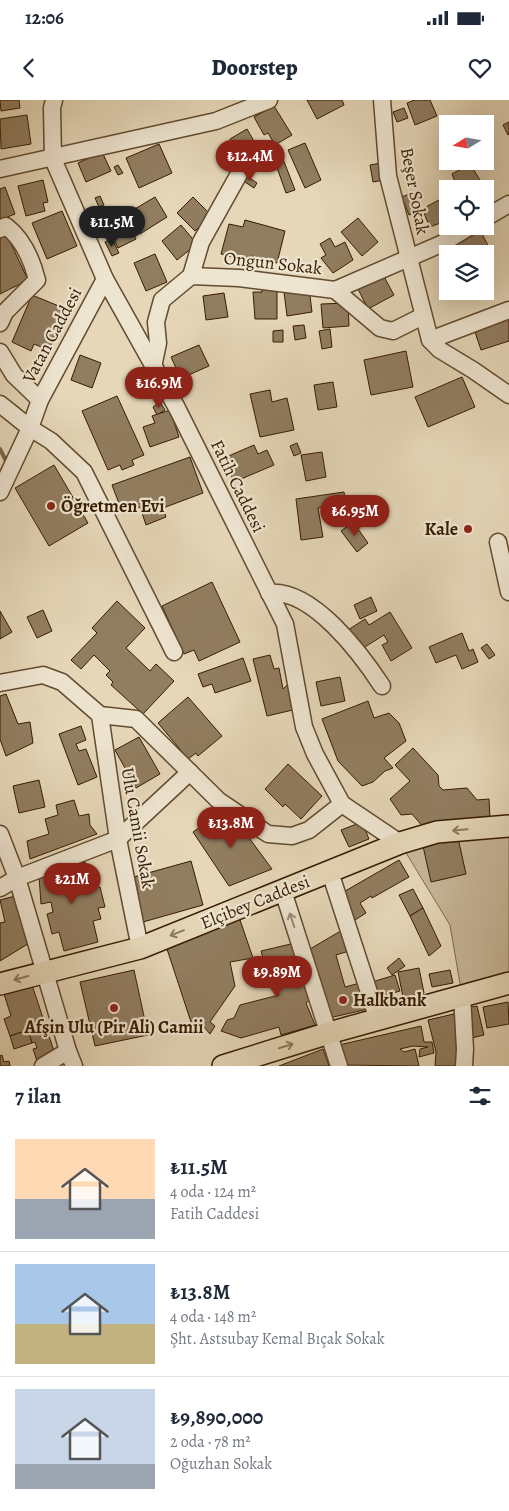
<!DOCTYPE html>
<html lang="tr">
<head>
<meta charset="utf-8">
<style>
  :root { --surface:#fff; --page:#f6f6f7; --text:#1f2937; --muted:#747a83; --line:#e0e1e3; --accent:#8f2418 }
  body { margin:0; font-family:Alegreya,serif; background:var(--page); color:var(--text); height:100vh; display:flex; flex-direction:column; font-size:19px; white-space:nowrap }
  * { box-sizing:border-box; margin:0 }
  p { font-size:16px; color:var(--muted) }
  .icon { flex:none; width:28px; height:28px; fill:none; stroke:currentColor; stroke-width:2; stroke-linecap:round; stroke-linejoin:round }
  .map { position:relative; height:966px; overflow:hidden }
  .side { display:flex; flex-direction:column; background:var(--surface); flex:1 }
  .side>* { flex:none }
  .needle { width:32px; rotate:259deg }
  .fabs { position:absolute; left:439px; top:15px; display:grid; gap:10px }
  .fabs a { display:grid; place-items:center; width:55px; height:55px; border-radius:0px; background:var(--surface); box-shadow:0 5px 20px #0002; font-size:25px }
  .price { position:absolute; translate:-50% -42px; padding:0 11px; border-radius:18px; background:var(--accent); color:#fff; font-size:16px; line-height:32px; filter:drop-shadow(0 1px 2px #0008) }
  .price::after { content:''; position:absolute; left:50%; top:30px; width:15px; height:11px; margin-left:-8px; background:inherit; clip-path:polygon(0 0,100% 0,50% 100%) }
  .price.current { background:#222; color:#fff }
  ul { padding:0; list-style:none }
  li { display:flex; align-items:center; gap:15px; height:125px; padding:0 15px }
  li+li { border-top:1px solid var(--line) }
  li span { display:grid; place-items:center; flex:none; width:140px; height:100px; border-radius:0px; color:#555 }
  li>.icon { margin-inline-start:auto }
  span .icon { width:60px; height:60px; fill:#fffc; stroke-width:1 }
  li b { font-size:21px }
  h2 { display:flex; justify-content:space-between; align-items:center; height:60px; padding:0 15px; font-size:21px }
  .status { display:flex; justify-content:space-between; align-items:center; height:35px; padding:0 25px; background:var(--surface); direction:ltr }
  .status svg { height:14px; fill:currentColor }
  header { display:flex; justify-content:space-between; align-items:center; height:65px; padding:0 15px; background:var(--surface); font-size:22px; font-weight:800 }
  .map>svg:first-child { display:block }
  .green { fill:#c7b799; stroke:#7e6a4c }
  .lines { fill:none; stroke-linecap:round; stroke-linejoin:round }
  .stream { stroke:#7c6649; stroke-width:4 }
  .building { fill:#917d60; stroke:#361c00 }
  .minor-casing { stroke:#624b2e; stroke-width:19 }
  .major-casing { stroke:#361c00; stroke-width:24 }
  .minor { stroke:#eee5d1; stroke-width:16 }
  .major { stroke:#e5d7b8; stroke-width:21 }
  .oneway { stroke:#8e7a5c }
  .oneway2 { stroke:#9b8b73 }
  .poi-dot { fill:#8f2418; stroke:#eee5d1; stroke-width:2 }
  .labels { text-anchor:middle; stroke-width:4.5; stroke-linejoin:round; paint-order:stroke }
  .street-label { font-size:18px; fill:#361c00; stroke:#eee5d1 }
  .poi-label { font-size:18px; font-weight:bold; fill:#361c00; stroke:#eee5d1; text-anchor:start }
</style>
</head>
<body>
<div class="status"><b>12:06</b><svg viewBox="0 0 49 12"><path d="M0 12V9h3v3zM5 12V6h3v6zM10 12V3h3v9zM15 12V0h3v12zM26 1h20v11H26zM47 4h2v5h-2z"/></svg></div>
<header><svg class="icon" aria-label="back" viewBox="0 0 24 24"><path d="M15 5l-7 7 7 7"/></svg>Doorstep<svg class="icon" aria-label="heart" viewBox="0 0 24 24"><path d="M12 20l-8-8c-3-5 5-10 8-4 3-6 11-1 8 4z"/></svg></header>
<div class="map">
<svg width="509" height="966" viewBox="0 0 509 966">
  <rect width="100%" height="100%" fill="#e5d7b8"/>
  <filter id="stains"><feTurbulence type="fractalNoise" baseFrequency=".004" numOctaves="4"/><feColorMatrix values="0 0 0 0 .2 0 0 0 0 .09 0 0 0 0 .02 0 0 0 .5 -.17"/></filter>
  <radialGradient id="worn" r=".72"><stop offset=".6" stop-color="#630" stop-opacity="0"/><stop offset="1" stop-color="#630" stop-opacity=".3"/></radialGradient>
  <!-- green -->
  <polygon class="green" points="509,726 509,878 462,895 450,825 400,743"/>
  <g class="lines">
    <!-- stream -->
    <polyline class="stream" points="0,349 8,365"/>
  </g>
  <!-- building -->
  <g class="building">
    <polygon points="0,0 19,0 20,8 1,11"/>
    <polygon points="307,0 342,0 344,5 317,19"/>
    <polygon points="415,0 430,0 437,16 415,25 407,3"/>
    <polygon points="274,6 292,35 275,45 268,33 264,35 254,17"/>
    <polygon points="404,8 408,18 397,22 393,12"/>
    <polygon points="27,15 31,44 1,49 0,19"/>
    <polygon points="509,22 509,34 508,35 503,25"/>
    <polygon points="247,29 259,50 241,59 230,39"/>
    <polygon points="305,43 321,80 305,88 288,50"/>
    <polygon points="159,44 172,73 139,88 126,58"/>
    <polygon points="102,52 111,71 86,82 78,63"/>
    <polygon points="283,59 295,90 286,93 275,62"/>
    <polygon points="259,60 262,66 251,73 247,67"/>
    <polygon points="381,63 384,80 373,82 370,65"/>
    <polygon points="470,64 490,96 485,98 485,89 458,89 452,74"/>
    <polygon points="118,65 123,73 118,75 114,67"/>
    <polygon points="245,75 257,83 254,88 242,80"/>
    <polygon points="43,80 48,102 43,103 45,111 26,116 18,86"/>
    <polygon points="5,87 15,114 0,120 0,89"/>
    <polygon points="409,94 416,112 409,115 402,97"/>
    <polygon points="100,96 104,105 99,107 95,98"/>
    <polygon points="155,97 167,117 140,134 128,113"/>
    <polygon points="193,97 211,115 195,131 177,113"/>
    <polygon points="439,100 448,115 448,120 430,127 422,109"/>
    <polygon points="62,111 77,146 47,159 32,123"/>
    <polygon points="125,118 136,139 118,148 108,127"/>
    <polygon points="358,118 378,142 362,156 341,132"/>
    <polygon points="245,120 285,131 277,163 251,156 250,162 221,154 229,124 243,127"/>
    <polygon points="181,125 197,144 177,160 162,141"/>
    <polygon points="480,130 493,155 485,160 485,154 459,154 454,144"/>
    <polygon points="6,133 28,180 0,194 0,135"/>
    <polygon points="330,138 335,147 345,142 353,160 333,173 321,158 326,155 320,144"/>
    <polygon points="112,139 119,153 112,156 105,142"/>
    <polygon points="155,154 167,182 146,191 134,163"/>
    <polygon points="383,175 394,195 368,209 358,189"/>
    <polygon points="262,188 277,188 277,219 255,219 253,192 262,192"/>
    <polygon points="309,188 312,212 287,216 284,192"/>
    <polygon points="224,193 228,217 206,220 203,196"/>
    <polygon points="32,195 66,209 49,250 34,244 31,251 12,242"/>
    <polygon points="348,203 349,226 323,228 321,204"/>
    <polygon points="509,217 509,241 481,250 474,229"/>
    <polygon points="304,225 306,238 295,240 293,226"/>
    <polygon points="330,229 332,247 322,249 319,231"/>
    <polygon points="283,230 283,242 273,242 273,231"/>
    <polygon points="199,245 209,266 184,277 186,281 183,283 171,257"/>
    <polygon points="406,251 413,287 371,295 364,260"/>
    <polygon points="80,255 101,263 92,288 71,280"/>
    <polygon points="462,277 475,307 428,327 415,297"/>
    <polygon points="333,282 337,307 318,310 314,285"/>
    <polygon points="270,290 272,302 287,298 294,330 260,337 250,294"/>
    <polygon points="117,296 144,355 132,360 134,365 122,370 120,365 108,370 82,311"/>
    <polygon points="160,302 165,310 157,315 153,307"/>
    <polygon points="170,310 179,337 150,347 143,327 155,323 152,316"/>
    <polygon points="297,343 301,353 294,356 290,346"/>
    <polygon points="254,345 258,354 267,350 274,365 234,382 224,358"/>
    <polygon points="322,352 326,377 306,381 301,355"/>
    <polygon points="190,357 203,393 163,408 166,417 146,425 140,407 123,414 112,385"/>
    <polygon points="54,365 88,423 49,446 15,388"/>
    <polygon points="344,392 346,404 318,408 323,437 301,440 296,399"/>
    <polygon points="353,422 368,443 357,452 341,431"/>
    <polygon points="212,482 240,542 199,561 194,550 184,554 162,506"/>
    <polygon points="371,497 377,511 360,519 354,505"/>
    <polygon points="117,501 145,528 126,548 150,571 156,564 174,581 143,614 111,585 113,582 106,575 110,571 94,555 81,569 71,560 97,533 92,528"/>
    <polygon points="43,510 52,531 37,538 27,517"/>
    <polygon points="0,511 12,532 0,539"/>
    <polygon points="390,512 412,548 391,561 382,545 388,542 384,535 360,550 348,530 365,519 369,525"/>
    <polygon points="462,533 469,551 473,549 478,562 462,569 456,555 436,563 429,547"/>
    <polygon points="487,544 495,555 489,559 481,548"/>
    <polygon points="270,555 274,569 279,568 283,589 290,582 297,609 267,616 253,559"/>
    <polygon points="243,558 251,581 215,593 212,584 203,587 198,574"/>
    <polygon points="340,577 345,601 321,606 316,582"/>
    <polygon points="6,594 18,624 30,622 33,643 6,656 0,639 0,596"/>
    <polygon points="188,597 222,636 198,656 196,653 188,659 158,623"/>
    <polygon points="368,601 374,618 389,613 399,623 406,641 384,658 393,668 385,671 373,682 362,686 338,661 322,619"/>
    <polygon points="81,626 86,640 76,644 79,651 86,649 97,677 78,685 59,634"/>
    <polygon points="139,637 160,674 136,688 115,650"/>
    <polygon points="413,648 438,675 439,686 443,690 467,688 477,700 489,699 490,719 424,728 412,714 401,715 390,699 410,681 395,665"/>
    <polygon points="288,664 322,696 301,719 285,704 283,707 265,689"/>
    <polygon points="39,680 45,707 19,713 13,686"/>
    <polygon points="74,700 79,716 89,714 90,725 97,734 30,759 27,741 49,734 45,719 58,715 56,705"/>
    <polygon points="227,708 272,769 229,786 193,732"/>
    <polygon points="362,722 369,739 349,747 341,730"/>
    <polygon points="458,738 466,774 431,782 423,746"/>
    <polygon points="399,760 409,777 372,798 371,796 360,803 366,813 355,820 340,794"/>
    <polygon points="191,761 203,805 143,822 130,778"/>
    <polygon points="85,762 94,788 100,787 105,807 98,808 101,819 93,821 98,842 64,851 59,832 52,834 47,814 53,812 51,802 41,804 39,776"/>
    <polygon points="413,789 423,808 410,816 399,795"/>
    <polygon points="19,795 31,842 0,861 0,823 5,822 0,800"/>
    <polygon points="423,808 441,846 429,856 410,816"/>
    <polygon points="239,817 253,858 230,862 235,886 210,922 215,926 210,934 199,921 191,922 167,849"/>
    <polygon points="344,829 349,851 336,855 345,887 360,883 368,909 329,918 310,849"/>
    <polygon points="295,843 313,897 306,903 315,925 281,935 279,927 241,938 221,931 227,920 234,918 240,905 279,895 277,889 272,890 261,851"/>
    <polygon points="399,858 405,866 392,875 387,868"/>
    <polygon points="419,868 424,893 403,897 398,872"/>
    <polygon points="134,870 148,935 95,946 80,882"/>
    <polygon points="450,870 453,883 432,887 429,874"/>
    <polygon points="395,875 400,891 376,898 372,882"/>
    <polygon points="32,885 45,924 10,936 4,919 11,916 4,894"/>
    <polygon points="508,902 509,924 487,928 483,907"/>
    <polygon points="477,906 484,935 472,938 466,908"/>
    <polygon points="458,913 459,966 435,966 436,952 428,920"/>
    <polygon points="45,924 56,957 38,964 33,949 37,948 35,942 32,943 28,930"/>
    <polygon points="421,926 424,942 432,942 434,953 419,957 420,949 428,947 413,946 400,949 404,952 415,949 419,966 344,965 339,945"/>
    <polygon points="28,930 32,943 14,949 10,936"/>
    <polygon points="323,949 329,966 279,966"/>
    <polygon points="2,955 4,962 9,961 10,966 0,966 0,956"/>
  </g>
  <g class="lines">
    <defs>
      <g id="minor">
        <polyline points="54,0 52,8 53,59 105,179 177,308 285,524 304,627 315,654 342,704 400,743"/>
        <polyline points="382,0 388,76 430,240 440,250 473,270 509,295"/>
        <polyline points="0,69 216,21 269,0"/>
        <polyline points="485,118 509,104"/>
        <path d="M0,129L6,126C23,139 32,160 37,180L5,212L0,223"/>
        <polyline points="191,176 201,142 239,74"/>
        <polyline points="335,190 380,228 393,231 423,216"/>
        <polyline points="430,240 509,210"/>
        <polyline points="0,252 14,275 40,300"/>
        <polyline points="153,267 158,243 156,222 162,200 191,176 239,178 335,190 441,144 471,126"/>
        <polyline points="0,304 30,328 51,341 84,372 174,552"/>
        <polyline points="0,392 30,328 40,300 105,179"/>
        <polyline points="498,442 509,492"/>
        <path d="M269,493C312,488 361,554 382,586"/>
        <polyline points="0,583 43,575 62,582 100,615 136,619 218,700 268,734 292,736 309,730 342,704"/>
        <polyline points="100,615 118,739 140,848"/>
        <polyline points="0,734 17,778 68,951 74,966"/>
        <polyline points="330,772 378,920"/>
        <polyline points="0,788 17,778 118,739 190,672"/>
        <polyline points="283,791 339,966"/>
        <polyline points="462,895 465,949 464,966"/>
        <polyline points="43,966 68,951"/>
      </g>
      <g id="major">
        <polyline points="0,884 140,848 400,743 437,732 509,726"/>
        <polyline points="223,966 329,933 509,883"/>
      </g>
    </defs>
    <!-- minor casing -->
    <use href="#minor" class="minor-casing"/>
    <!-- major casing -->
    <use href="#major" class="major-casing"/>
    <!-- minor -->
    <use href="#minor" class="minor"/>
    <!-- major -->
    <use href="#major" class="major"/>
  </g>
  <!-- one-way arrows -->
  <defs><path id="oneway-shaft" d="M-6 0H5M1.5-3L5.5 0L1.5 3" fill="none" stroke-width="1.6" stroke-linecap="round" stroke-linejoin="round" transform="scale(1.25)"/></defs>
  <g class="oneway">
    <use href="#oneway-shaft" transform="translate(460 730) rotate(175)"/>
    <use href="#oneway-shaft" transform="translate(177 833) rotate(158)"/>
    <use href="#oneway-shaft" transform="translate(21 878) rotate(164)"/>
    <use href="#oneway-shaft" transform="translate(286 946) rotate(-17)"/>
  </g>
  <use class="oneway2" href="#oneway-shaft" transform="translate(292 820) rotate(-108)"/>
  <!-- markers -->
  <g class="poi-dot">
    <circle cx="51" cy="406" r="5"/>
    <circle cx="468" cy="429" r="5"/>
    <circle cx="343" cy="900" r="5"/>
    <circle cx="114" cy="908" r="5"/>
  </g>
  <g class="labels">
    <!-- street labels -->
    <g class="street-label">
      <text transform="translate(415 91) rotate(79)" y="6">Beşer Sokak</text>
      <text transform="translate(273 163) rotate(6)" y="6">Ongun Sokak</text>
      <text transform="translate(52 235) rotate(-62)" y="6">Vatan Caddesi</text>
      <text transform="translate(238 386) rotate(64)" y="6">Fatih Caddesi</text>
      <text transform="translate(138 728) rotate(80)" y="6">Ulu Camii Sokak</text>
      <text transform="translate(255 802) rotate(-22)" y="6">Elçibey Caddesi</text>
    </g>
    <!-- poi labels -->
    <g class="poi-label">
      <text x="61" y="412">Öğretmen Evi</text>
      <text x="458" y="435" text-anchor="end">Kale</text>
      <text x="353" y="906">Halkbank</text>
      <text x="114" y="933" text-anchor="middle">Afşin Ulu (Pir Ali) Camii</text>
    </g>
  </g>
  <rect width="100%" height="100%" filter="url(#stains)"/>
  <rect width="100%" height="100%" fill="url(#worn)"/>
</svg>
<div class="fabs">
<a><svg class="needle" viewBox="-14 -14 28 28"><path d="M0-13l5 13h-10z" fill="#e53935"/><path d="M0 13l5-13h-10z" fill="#747a83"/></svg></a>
<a><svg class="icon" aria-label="locate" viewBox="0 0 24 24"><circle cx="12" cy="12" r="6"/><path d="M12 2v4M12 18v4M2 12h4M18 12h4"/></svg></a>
<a><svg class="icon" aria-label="layers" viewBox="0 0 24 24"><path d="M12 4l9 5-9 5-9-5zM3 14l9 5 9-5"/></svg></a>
</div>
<b class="price" style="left:250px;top:82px">₺12.4M</b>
<b class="price current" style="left:112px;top:148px">₺11.5M</b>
<b class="price" style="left:159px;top:309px">₺16.9M</b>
<b class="price" style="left:355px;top:437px">₺6.95M</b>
<b class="price" style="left:231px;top:749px">₺13.8M</b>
<b class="price" style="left:72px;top:805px">₺21M</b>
<b class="price" style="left:277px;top:898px">₺9.89M</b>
</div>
<section class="side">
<h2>7 ilan<svg class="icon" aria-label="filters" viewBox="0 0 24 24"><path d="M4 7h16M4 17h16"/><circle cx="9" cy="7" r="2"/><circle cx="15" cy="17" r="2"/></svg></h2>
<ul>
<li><span style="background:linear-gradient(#ffd9b3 60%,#9aa5b1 0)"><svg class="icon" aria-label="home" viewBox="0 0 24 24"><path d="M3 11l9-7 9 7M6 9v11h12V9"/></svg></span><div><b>₺11.5M</b><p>4 oda · 124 m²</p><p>Fatih Caddesi</p></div></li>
<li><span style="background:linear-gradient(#a9c7e8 60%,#c2b280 0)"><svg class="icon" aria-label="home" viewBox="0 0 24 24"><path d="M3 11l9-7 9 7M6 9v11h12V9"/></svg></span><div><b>₺13.8M</b><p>4 oda · 148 m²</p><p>Şht. Astsubay Kemal Bıçak Sokak</p></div></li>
<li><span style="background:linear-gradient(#c9d6e8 75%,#9aa5b1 0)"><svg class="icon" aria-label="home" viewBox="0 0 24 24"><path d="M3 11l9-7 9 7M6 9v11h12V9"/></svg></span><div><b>₺9,890,000</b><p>2 oda · 78 m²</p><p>Oğuzhan Sokak</p></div></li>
</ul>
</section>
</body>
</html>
